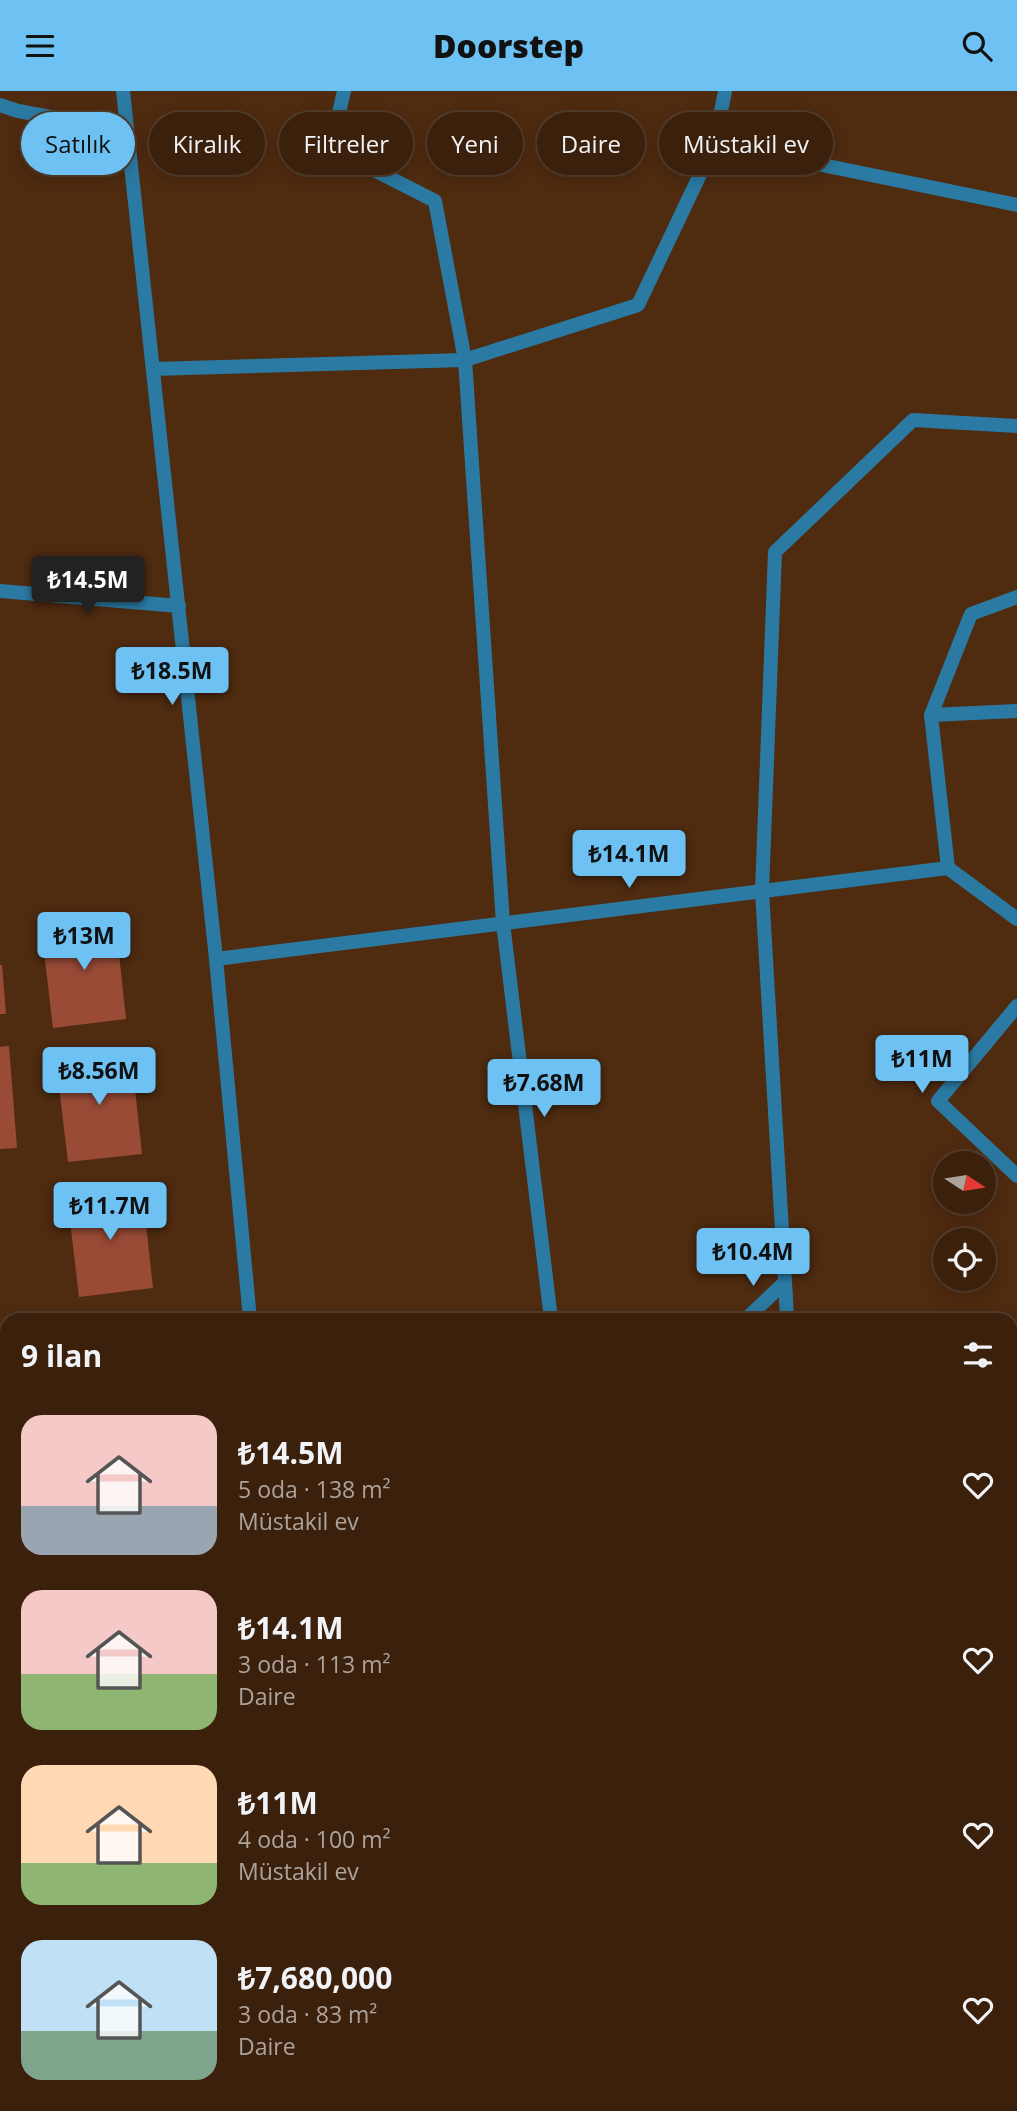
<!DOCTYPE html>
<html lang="tr">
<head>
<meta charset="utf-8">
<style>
  :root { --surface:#3b200c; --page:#422815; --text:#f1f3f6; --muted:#aca39d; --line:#543e2d; --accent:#6dc2f3 }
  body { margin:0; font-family:"Open Sans",sans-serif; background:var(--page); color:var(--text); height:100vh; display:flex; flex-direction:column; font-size:26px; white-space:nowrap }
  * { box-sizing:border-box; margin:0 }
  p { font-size:23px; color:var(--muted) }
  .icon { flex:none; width:38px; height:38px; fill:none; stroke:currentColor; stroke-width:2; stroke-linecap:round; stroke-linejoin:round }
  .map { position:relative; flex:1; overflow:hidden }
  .sheet { position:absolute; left:0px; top:1222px; width:1018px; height:800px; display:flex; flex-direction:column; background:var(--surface); border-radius:21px 21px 0 0; box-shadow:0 4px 18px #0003,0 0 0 2px var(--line) }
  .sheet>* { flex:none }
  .guide { position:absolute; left:21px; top:21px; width:976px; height:63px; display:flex; gap:14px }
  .needle { width:46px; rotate:102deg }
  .buttons { position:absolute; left:933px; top:1060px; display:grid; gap:14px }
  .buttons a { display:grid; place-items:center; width:63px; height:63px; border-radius:50%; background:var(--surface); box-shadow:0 4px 18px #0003,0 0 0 2px var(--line); font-size:35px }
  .price { position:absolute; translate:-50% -60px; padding:0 16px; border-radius:7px; background:var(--accent); color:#111; font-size:23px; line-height:46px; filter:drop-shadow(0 2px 4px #0008) }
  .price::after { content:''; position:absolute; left:50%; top:42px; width:21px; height:16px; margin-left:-10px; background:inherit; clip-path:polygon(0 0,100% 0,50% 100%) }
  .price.active { background:#222; color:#fff }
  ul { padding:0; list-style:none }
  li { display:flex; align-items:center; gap:21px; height:175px; padding:0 21px }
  li span { display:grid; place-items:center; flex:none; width:196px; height:140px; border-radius:21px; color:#555 }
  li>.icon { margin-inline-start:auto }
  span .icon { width:84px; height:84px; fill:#fffc; stroke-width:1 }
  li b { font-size:30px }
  h2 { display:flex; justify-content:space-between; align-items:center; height:84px; padding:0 21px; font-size:30px }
  .pill { padding:0 24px; border-radius:32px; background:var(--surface); box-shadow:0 4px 18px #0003,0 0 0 2px var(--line); font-size:24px; line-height:63px }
  .pill.active { background:var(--accent); color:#111 }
  header { display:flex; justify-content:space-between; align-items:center; height:91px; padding:0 21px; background:var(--accent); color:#111; font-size:32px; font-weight:800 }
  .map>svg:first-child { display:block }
  .building { fill:#994b36 }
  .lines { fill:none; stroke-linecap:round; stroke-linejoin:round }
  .street { stroke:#2b7aa3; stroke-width:14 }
</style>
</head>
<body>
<header><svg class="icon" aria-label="menu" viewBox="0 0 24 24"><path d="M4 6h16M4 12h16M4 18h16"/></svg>Doorstep<svg class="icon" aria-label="search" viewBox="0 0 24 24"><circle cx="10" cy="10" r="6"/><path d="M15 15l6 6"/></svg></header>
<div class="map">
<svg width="1017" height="2020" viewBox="0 0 1017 2020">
  <rect width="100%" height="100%" fill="#4f2b10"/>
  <!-- building -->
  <g class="building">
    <polygon points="115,826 126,928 53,937 41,835"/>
    <polygon points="0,874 2,874 6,923 0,923"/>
    <polygon points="9,955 17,1057 0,1058 0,956"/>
    <polygon points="131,961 142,1063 68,1071 56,970"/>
    <polygon points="142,1096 153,1197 79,1206 67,1104"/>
    <polygon points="154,1221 155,1228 105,1228 104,1227"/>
    <polygon points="7,1757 7,1824 0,1824 0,1758"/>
    <polygon points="364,2014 438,2018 438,2020 363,2020"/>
  </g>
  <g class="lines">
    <!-- street -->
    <g class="street">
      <polyline points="123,0 216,868 250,1228"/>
      <polyline points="344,0 331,57 435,110 465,269 503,832 551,1228"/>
      <polyline points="0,14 18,20 127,40"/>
      <polyline points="715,52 1017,114"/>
      <polyline points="153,278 465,269 638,214 715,52 725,0"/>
      <polyline points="0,500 179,515"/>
      <polyline points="931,624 971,523 1017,506"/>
      <polyline points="948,777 931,624 1017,620"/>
      <polyline points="216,868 948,777 1017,828"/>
      <polyline points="1017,915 938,1010 1017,1085"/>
      <polyline points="746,1228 785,1191"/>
      <polyline points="791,1228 787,1225 762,800 775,461 913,329 1017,335"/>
      <polyline points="0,1355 7,1357"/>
      <polyline points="1012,1394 1017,1399"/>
      <polyline points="1012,1420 1017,1414"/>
      <polyline points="0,1464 7,1466"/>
      <polyline points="1012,1612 1017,1529"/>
      <polyline points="1012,1745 1017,1745"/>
      <polyline points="0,1958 7,1971"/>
      <polyline points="1012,1999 1017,1999"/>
      <polyline points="30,2014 33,2020"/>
      <polyline points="297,2014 298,2020"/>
      <polyline points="653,2014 656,2020"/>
    </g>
  </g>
</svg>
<div class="buttons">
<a><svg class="needle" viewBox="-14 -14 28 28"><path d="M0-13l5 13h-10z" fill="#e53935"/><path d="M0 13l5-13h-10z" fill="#aca39d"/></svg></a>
<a><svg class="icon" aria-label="locate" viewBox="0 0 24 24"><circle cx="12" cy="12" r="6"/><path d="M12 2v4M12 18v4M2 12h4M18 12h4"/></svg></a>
</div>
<b class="price active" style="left:88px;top:525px">₺14.5M</b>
<b class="price" style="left:172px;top:616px">₺18.5M</b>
<b class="price" style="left:629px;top:799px">₺14.1M</b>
<b class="price" style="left:84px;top:881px">₺13M</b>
<b class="price" style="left:922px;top:1004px">₺11M</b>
<b class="price" style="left:99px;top:1016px">₺8.56M</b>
<b class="price" style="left:544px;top:1028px">₺7.68M</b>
<b class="price" style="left:110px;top:1151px">₺11.7M</b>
<b class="price" style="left:753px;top:1197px">₺10.4M</b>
<div class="guide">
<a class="pill active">Satılık</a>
<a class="pill">Kiralık</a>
<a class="pill">Filtreler</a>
<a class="pill">Yeni</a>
<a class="pill">Daire</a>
<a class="pill">Müstakil ev</a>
</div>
<section class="sheet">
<h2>9 ilan<svg class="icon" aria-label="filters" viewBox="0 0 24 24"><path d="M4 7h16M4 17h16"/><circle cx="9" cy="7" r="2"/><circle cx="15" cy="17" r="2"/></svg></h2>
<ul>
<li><span style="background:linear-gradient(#f6c9c9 65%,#9aa5b1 0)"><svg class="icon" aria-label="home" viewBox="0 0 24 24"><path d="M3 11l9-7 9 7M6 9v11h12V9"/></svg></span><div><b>₺14.5M</b><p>5 oda · 138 m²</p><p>Müstakil ev</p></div><svg class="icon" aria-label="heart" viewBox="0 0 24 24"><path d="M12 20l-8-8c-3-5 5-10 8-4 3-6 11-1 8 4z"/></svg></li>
<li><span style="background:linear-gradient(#f6c9c9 60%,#8fb573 0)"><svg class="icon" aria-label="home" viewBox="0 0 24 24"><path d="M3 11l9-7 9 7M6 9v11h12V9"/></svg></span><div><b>₺14.1M</b><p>3 oda · 113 m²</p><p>Daire</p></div><svg class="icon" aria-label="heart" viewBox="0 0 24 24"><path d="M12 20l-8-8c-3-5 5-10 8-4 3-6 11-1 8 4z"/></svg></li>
<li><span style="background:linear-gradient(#ffd9b3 70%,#8fb573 0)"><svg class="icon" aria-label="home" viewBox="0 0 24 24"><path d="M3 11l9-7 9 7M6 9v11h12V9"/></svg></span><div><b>₺11M</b><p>4 oda · 100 m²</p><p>Müstakil ev</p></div><svg class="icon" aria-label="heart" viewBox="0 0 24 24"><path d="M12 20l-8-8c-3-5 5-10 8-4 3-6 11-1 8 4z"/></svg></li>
<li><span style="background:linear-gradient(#bfe0f5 65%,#7fa58c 0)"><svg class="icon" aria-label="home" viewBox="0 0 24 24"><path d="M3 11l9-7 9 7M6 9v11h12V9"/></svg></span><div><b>₺7,680,000</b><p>3 oda · 83 m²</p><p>Daire</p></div><svg class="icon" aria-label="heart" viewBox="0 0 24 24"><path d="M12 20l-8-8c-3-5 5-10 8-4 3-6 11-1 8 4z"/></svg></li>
</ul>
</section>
</div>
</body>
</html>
